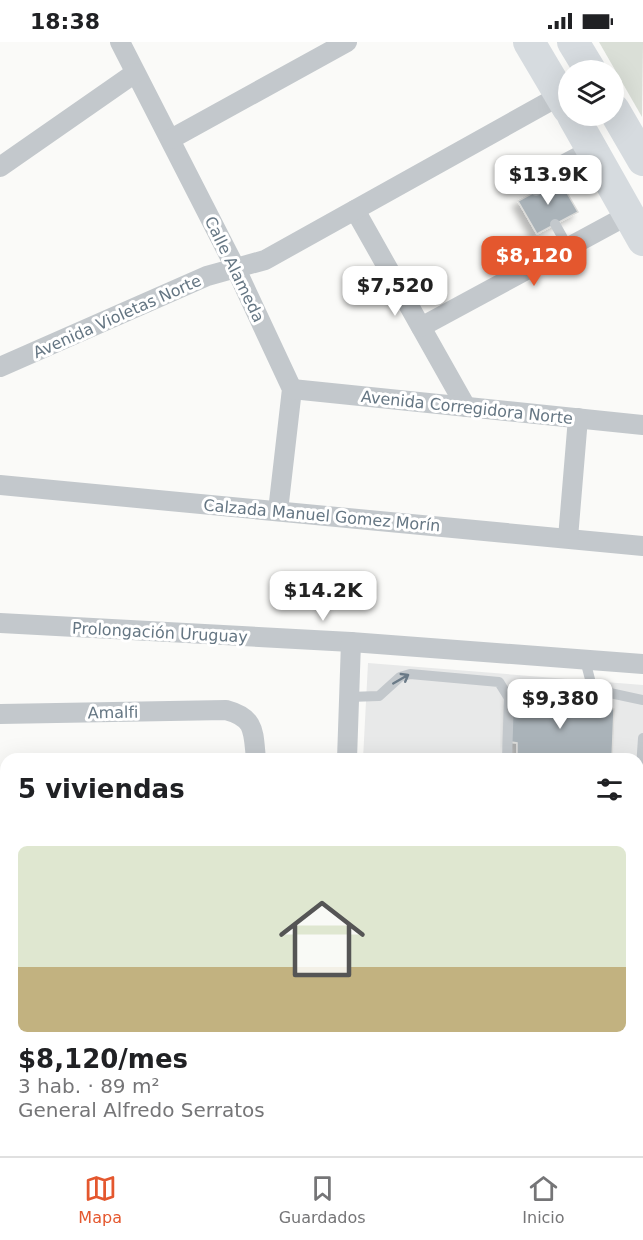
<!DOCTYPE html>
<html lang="es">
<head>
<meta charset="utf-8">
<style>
  :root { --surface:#fff; --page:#f6f6f6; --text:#202124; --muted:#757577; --line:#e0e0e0; --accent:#e4572e }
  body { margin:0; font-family:"DejaVu Sans",sans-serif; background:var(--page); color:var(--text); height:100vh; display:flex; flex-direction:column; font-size:22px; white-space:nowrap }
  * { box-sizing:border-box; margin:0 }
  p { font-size:20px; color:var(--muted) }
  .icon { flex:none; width:33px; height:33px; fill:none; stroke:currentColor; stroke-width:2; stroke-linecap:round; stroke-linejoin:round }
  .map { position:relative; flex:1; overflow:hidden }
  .side { position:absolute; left:0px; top:711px; width:644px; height:404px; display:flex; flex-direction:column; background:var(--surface); border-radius:18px 18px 0 0; box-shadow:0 6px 24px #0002 }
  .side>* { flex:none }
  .buttons { position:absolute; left:558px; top:18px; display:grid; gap:12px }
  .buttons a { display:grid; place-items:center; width:66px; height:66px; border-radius:50%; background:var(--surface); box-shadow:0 6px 24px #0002; font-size:30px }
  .price { position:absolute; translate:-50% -51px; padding:0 14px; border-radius:12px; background:#fff; color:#222; font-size:20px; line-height:39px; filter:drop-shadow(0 2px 3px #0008) }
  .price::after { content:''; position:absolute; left:50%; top:36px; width:18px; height:14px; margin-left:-9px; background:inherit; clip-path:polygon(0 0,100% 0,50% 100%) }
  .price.on { background:var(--accent); color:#fff }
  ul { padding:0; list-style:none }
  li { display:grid; align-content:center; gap:12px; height:318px; padding:0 18px }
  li+li { border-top:2px solid var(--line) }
  li span { display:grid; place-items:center; height:186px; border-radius:9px; color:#555 }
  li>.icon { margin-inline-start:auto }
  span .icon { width:108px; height:108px; fill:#fffc; stroke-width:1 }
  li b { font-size:26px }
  h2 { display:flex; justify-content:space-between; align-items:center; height:72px; padding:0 18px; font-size:26px }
  .status { display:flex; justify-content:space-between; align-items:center; height:42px; padding:0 30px; background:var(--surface); direction:ltr }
  .status svg { height:16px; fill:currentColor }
  .dock { display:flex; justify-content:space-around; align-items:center; height:84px; border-top:2px solid var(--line); background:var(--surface); font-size:16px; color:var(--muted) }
  .dock a { display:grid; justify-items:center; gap:3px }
  .dock .on { color:var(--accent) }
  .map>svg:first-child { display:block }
  .built { fill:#e8e9e9 }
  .green { fill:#dadfd7 }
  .building { fill:#aab3b9; stroke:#dcdcda; stroke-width:1.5; filter:url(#shadow) }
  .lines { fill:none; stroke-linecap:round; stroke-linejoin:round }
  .service { stroke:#c3c8cc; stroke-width:10 }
  .minor { stroke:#c3c8cc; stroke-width:20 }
  .primary { stroke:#d6dbdf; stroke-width:32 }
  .oneway { stroke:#6a7a87 }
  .labels { text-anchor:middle; stroke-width:6; stroke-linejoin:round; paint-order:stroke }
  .street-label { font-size:16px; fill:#657683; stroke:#fff }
</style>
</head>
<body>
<div class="status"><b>18:38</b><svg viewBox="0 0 49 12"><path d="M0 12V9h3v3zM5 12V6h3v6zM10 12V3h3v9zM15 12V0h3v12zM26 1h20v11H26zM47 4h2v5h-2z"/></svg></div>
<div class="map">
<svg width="643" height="1114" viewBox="0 0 643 1114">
  <defs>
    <filter id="shadow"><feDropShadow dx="-5.5" dy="5.5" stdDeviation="3" flood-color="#0004"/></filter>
  </defs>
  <rect width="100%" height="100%" fill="#fafaf8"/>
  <!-- built -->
  <polygon class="built" points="368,621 643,643 643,1114 343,1114 343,1108 638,1108 638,717 363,717"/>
  <!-- green -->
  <g class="green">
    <polygon points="599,0 643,0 642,75"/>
    <rect x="638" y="857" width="5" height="132"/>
  </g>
  <!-- building -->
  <g class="building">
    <polygon points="559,137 578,170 537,192 518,159"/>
    <polygon points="513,653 567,655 567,665 614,667 612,717 517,717 517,701 511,700"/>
  </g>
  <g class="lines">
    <!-- service -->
    <g class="service">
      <polyline points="536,149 528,136 588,104"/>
      <polyline points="555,182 568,205"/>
      <polyline points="585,618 592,645 596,648 643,658"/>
      <polyline points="349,655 379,654 400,635 410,632 499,640 509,656 507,717"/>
      <polyline points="638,770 643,696"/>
    </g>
    <!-- minor -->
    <g class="minor">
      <polyline points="120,0 236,227 292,347 278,469"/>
      <polyline points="171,97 347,0"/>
      <polyline points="0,125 135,31"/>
      <polyline points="355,168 466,365"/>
      <polyline points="421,285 628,173"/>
      <polyline points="0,325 207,234 265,218 561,53"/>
      <polyline points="292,347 643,383"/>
      <polyline points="0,443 643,504"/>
      <polyline points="568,496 578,376"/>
      <polyline points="0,581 351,600 643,622"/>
      <path d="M0,672L226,668C256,676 253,690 256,717"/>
      <polyline points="347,717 351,600"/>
      <polyline points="0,805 6,805"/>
      <polyline points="0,912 6,916"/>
      <polyline points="0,1073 6,1076"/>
      <polyline points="54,1108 63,1114"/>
      <polyline points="240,1114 240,1108"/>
      <polyline points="333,1114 333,1108"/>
    </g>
    <!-- primary -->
    <g class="primary">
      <polyline points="529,0 568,66"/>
      <polyline points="573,0 590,28"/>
      <polyline points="614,68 643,118"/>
      <polyline points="573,74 643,198"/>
    </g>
  </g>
  <!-- one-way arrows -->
  <defs><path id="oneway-shaft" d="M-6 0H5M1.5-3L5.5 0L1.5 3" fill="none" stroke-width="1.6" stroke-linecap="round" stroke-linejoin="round" transform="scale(1.5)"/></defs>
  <use class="oneway" href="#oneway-shaft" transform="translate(401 637) rotate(-30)"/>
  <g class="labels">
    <!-- street labels -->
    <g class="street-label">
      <text transform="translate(235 227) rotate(64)" y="6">Calle Alameda</text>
      <text transform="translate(117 274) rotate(-24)" y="6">Avenida Violetas Norte</text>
      <text transform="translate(467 365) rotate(6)" y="6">Avenida Corregidora Norte</text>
      <text transform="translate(322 473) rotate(5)" y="6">Calzada Manuel Gomez Morín</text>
      <text transform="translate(160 590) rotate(3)" y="6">Prolongación Uruguay</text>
      <text transform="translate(113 670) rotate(-1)" y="6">Amalfi</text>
    </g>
  </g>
</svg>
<div class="buttons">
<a><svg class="icon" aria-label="layers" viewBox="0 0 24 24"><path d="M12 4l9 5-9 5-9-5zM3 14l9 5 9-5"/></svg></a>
</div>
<b class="price" style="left:548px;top:164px">$13.9K</b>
<b class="price on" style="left:534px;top:245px">$8,120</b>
<b class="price" style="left:395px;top:275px">$7,520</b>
<b class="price" style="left:323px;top:580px">$14.2K</b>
<b class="price" style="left:560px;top:688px">$9,380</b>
<section class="side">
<h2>5 viviendas<svg class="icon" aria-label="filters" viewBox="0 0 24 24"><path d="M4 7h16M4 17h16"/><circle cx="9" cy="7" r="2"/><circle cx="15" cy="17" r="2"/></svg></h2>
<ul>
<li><span style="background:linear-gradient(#dfe7d0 65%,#c2b280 0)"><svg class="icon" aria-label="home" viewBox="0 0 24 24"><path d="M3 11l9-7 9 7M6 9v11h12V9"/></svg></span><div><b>$8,120/mes</b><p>3 hab. · 89 m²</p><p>General Alfredo Serratos</p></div></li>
</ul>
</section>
</div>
<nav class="dock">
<a class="on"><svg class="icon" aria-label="map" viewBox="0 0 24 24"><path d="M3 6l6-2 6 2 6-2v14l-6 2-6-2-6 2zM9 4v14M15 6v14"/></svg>Mapa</a>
<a><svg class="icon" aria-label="saved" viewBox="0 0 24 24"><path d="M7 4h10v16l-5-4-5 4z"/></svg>Guardados</a>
<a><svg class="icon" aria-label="home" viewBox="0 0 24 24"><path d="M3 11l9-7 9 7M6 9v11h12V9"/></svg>Inicio</a>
</nav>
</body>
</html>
